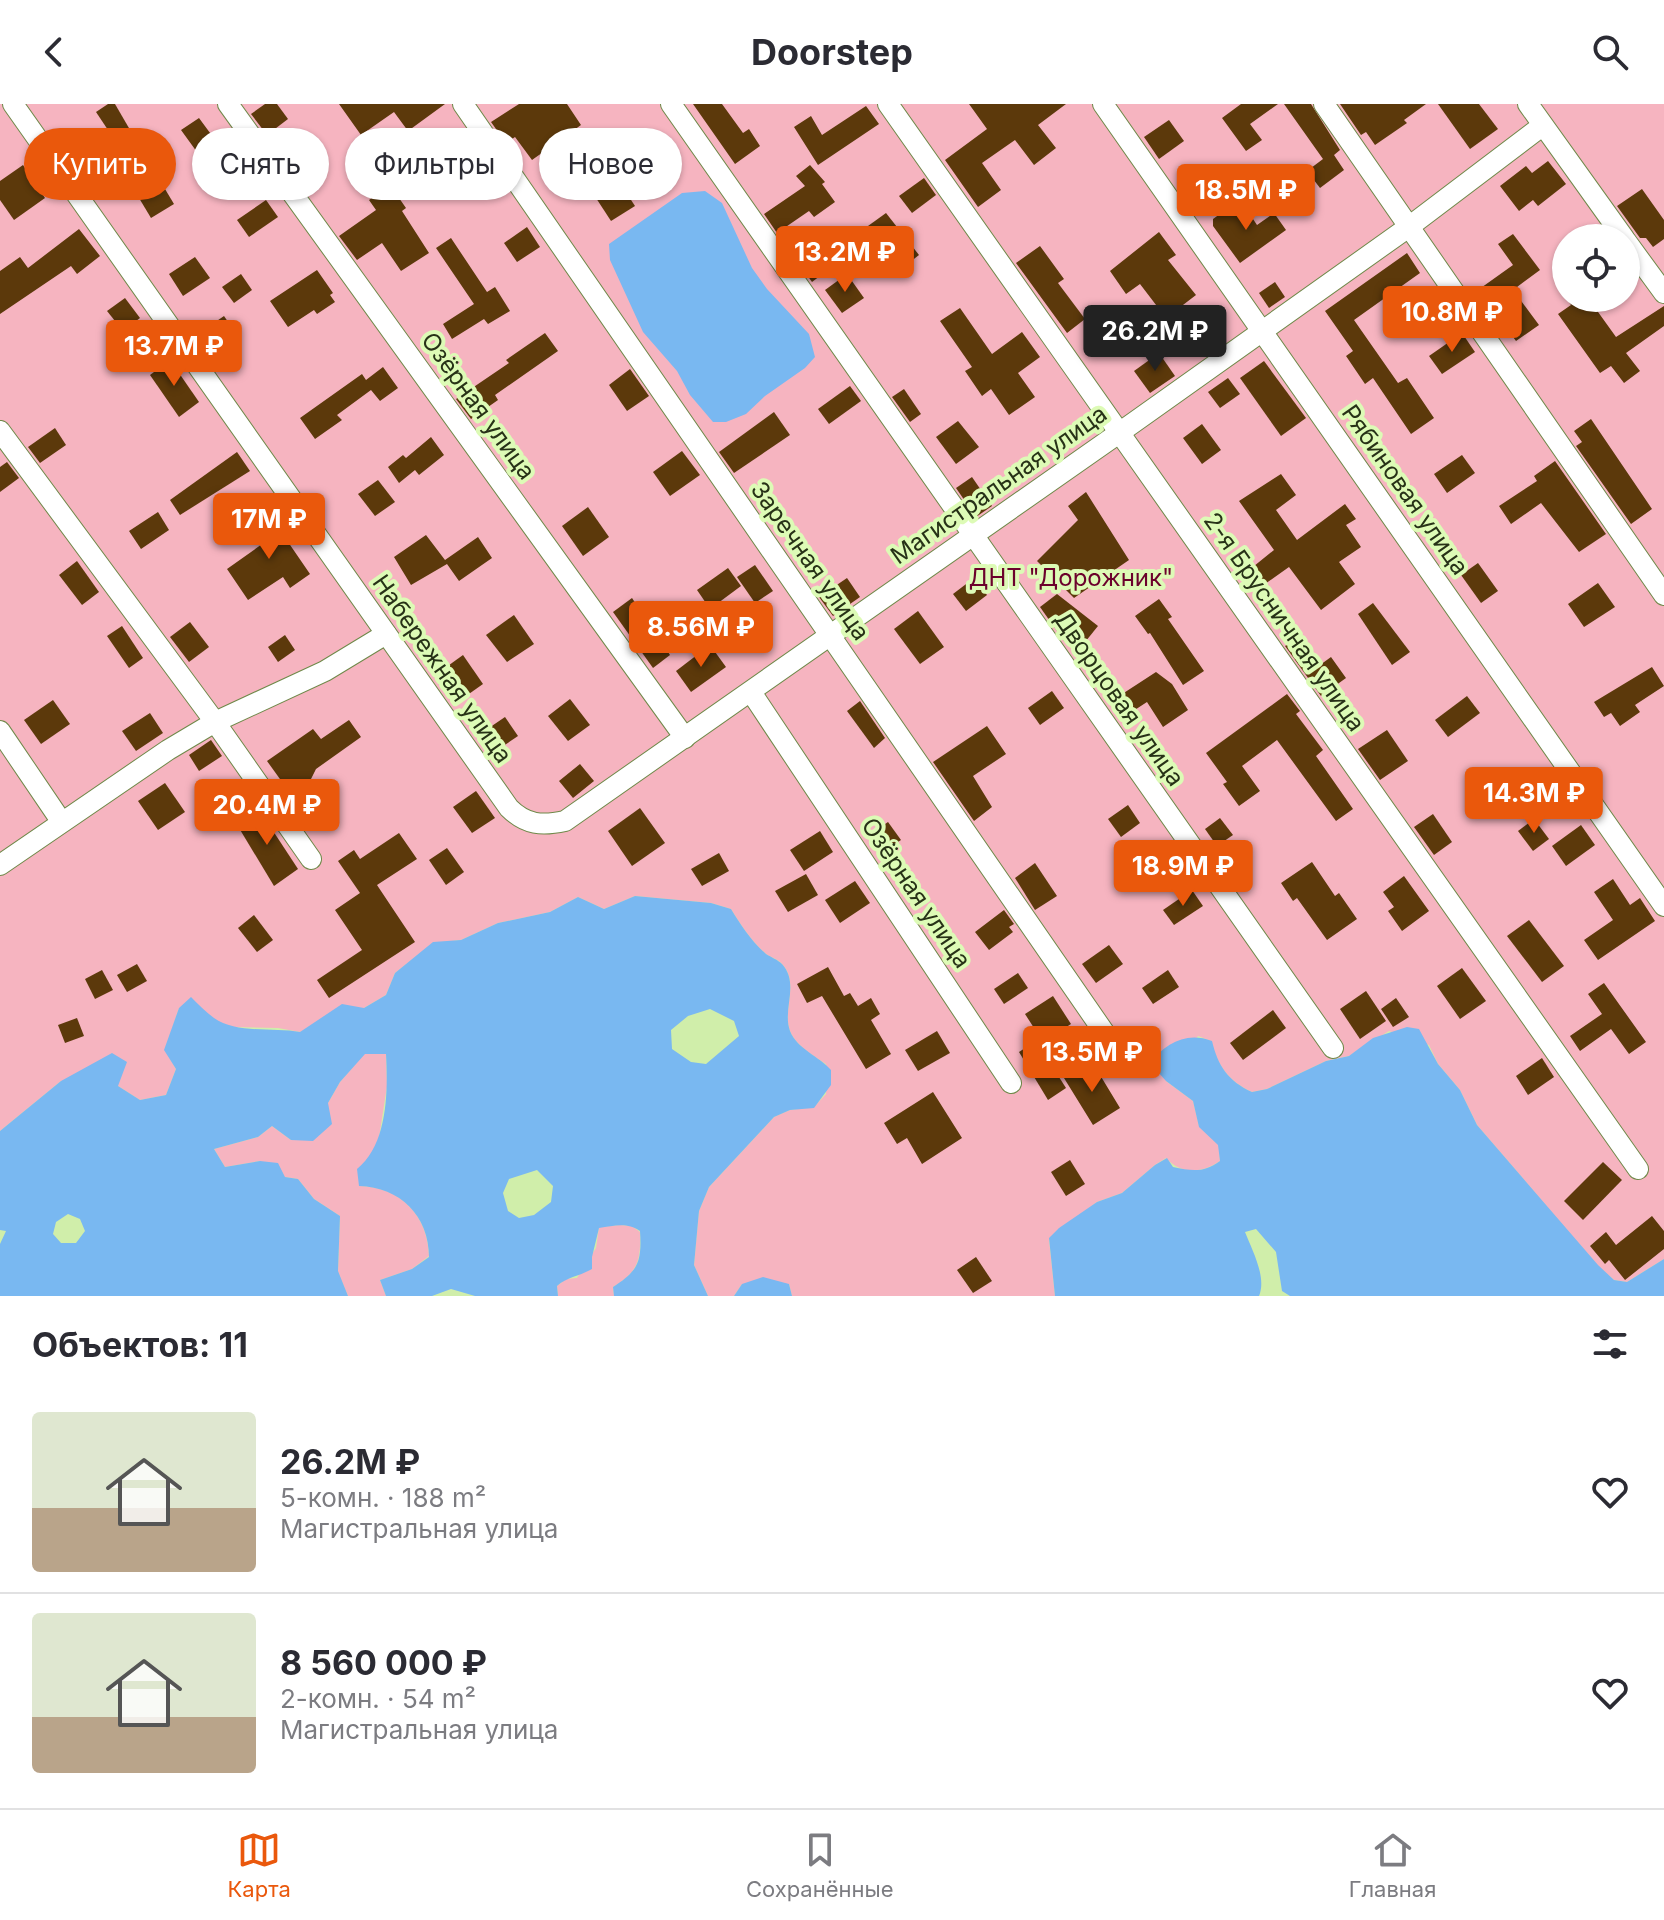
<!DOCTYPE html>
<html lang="ru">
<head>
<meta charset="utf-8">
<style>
  :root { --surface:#fff; --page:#f7f7f7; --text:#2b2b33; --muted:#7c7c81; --line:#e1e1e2; --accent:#ea580c }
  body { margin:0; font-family:Inter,sans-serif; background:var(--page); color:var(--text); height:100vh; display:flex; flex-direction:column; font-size:30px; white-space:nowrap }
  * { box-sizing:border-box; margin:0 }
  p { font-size:26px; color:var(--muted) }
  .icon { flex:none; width:44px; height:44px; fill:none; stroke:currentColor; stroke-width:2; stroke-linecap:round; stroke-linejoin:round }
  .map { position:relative; height:1192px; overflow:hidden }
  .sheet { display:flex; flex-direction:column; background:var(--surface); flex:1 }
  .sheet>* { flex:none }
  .hud { position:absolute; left:24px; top:24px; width:800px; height:72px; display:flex; gap:16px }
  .fabs { position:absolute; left:1552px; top:120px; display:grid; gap:16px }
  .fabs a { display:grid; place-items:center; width:88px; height:88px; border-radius:50%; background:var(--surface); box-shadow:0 2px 6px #0004; font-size:40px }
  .price { position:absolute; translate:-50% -68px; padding:0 18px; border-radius:8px; background:var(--accent); color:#fff; font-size:26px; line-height:52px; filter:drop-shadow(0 2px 4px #0008) }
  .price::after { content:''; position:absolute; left:50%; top:48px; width:24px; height:18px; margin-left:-12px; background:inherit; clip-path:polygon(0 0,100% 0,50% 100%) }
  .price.current { background:#222; color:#fff }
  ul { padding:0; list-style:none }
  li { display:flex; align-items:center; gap:24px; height:200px; padding:0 32px }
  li+li { border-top:2px solid var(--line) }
  li span { display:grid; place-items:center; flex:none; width:224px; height:160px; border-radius:8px; color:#555 }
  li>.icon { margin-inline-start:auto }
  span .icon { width:96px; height:96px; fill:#fffc; stroke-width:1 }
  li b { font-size:34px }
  h2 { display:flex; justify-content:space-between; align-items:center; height:96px; padding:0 32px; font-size:34px }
  .tag { padding:0 28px; border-radius:36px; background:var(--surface); box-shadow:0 2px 6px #0004; font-size:28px; line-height:72px }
  .tag.current { background:var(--accent); color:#fff }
  header { display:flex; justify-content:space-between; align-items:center; height:104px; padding:0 32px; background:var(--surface); font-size:36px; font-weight:700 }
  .tabs { display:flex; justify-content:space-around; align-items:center; height:112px; border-top:2px solid var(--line); background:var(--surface); font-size:22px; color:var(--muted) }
  .tabs a { display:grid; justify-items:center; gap:4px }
  .tabs .current { color:var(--accent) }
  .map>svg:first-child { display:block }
  .green { fill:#f6b4c0; fill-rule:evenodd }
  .water { fill:#79b8f1; fill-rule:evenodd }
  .building { fill:#5c390b }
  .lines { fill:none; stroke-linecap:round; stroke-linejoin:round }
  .street-casing { stroke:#6f8949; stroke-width:22 }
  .street { stroke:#fff; stroke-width:20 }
  .labels { text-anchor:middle; stroke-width:8; stroke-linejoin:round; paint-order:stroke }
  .street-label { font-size:24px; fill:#273217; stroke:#ddfbb6 }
  .park-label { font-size:24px; fill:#6b022c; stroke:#ddfbb6 }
</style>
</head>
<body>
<header><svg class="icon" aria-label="back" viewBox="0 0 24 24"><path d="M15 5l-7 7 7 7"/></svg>Doorstep<svg class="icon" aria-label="search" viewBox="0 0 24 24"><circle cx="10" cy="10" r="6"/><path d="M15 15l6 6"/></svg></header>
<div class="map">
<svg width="1664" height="1192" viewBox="0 0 1664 1192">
  <rect width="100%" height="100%" fill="#d0eeaa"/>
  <!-- green -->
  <g class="green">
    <path d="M0,0H1664V1155L1627,1178L1614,1176L1598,1162L1477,1021L1460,986L1438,960L1429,941L1389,927L1349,952L1326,957L1267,985L1252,988C1228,977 1218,962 1211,937L1198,932L1166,977L1193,997L1199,1022L1219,1041L1220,1057C1203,1069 1181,1071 1166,1054L1155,1061L1122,1089L1097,1098L1049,1135L1055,1192H792L789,1180H742L734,1192H708L694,1161L699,1107L709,1083L774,1013L790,1006L814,1003L826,990V960C814,952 795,941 790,927C782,905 800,879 782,860C778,855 770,853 766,850C752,838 740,820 731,805L711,799L635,792L604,805L578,793L550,808L498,819L461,836L433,839L395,869L386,891L364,904L300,928L278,924L233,923L179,904L165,946L176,965L166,991L140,996L118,982L61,977L0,1027ZM1566,134H1626V194H1566Z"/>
    <path d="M364,950H386L387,982L379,1034L360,1082C401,1083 428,1112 429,1152L412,1165L380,1176L386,1192H348L338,1168L340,1112L314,1095L298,1075L285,1073L260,1057L225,1063L214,1045L258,1033L272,1022L291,1036L328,999L340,978Z"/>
    <path d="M620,1121L632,1122L640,1128C641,1157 638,1168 613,1183L614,1192H558L557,1182L566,1175L577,1174L596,1144L599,1123Z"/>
  </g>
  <!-- water -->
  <g class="water">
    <polygon points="705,87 722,99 752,164 767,185 809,230 815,253 805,264 765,292 746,310 726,318 713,318 690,291 677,267 643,228 610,156 609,140 682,89"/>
    <path d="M635,792L711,799L731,805C740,820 752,838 766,850C771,853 778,856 782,860C800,880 782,905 790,927C797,945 819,952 831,966V981L814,1004L790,1006L774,1013L709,1083L699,1107L694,1161L708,1192H614L613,1183C638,1167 642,1158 640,1127C627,1118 614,1122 599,1124L592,1153V1165C580,1172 567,1173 557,1182L558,1192H475L451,1185L432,1192H386L380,1176L412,1165L429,1153C429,1112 400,1083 359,1082L357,1065C388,1040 388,987 386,950H365L340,978L328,999L332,1020L313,1037L291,1036L272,1022L258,1033L214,1045L225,1063L260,1057L278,1059L285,1073L298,1075L314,1095L340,1112L338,1167L348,1192H0V1140L6,1127L0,1126V1027L61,977L112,949L127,958L118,982L140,996L166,991L176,965L164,946L179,904L191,893C198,900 206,908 214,914C236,930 274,923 300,928L342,900L364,904L386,891L395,869L433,838L461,836L498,819L550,808L578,793L604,805ZM710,905L734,917L739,932L706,960L691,958L672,945L671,926L688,912ZM537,1066L553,1082L551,1098L534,1111L519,1114L508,1107L503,1089L509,1075ZM68,1110L80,1115L85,1127L76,1139H61L53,1130L56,1118Z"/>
    <path d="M1407,923L1419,925L1438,960L1460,986L1477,1021L1598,1161L1614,1176L1627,1178L1664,1155V1192H1290L1282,1187L1276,1148L1256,1125L1245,1128C1252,1146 1267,1173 1259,1192H1055L1049,1134L1059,1124L1097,1098L1122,1089L1155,1061L1167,1054L1173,1063C1192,1067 1204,1069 1220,1057L1218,1041L1199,1023L1193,997L1166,977L1150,959C1165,939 1187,927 1212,937C1218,962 1228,977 1252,988L1267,985L1326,957L1349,952L1373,934Z"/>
    <polygon points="763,1173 789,1180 792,1192 734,1192 742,1180"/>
  </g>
  <!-- building -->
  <g class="building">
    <polygon points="108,0 115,0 133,31 118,41 96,8"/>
    <polygon points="265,0 277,0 288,15 267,31 251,10"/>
    <polygon points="339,0 445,0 408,27 394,8 361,31"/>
    <polygon points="519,0 567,0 581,21 532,56 515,33 506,39 491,18"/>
    <polygon points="693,0 722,0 743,29 749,25 760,42 735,60"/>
    <polygon points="969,0 1066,0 1038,21 1056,44 1034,61 1015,36 982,59 1001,86 978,103 945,56 987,25"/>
    <polygon points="1241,0 1278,0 1250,20 1262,36 1246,47 1222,14"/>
    <polygon points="1284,0 1311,0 1340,46 1334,51 1344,66 1320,84 1307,67 1323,55"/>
    <polygon points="1340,0 1426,0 1404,16 1407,19 1375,41 1366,28 1361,31"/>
    <polygon points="1438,0 1479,0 1498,25 1470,45"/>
    <polygon points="866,2 879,20 818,61 794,23 811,12 822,31"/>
    <polygon points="199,14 213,33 230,26 243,43 210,66 181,26"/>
    <polygon points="1169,16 1184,37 1159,55 1144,33"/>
    <polygon points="662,30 677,51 652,70 636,48"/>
    <polygon points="1548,57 1566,80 1538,102 1533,96 1519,107 1500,82 1526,62 1532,69"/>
    <polygon points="23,61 45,94 14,116 0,96 0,77"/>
    <polygon points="810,61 825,78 822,80 835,98 814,113 809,107 777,129 764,110 805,82 796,72"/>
    <polygon points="153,65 174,100 151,114 130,79"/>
    <polygon points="924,74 936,91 912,109 899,92"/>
    <polygon points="620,79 635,102 611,117 596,94"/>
    <polygon points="390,81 406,104 402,107 429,149 401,167 382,139 357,156 339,132 376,106 369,96"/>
    <polygon points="1642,85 1664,116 1664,135 1653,143 1646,134 1640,134 1617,102"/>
    <polygon points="266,96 278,113 249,133 237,116"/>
    <polygon points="1231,102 1240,115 1249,109 1257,121 1274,109 1286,126 1240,159 1213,122 1213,115"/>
    <polygon points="886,109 919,151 901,165 868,122"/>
    <polygon points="527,123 540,143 517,158 504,139"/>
    <polygon points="79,125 100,152 77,170 71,162 0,210 0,167 20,153 28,164"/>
    <polygon points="1159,128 1176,151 1168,156 1196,191 1166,214 1140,180 1126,190 1110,167"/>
    <polygon points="1513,130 1540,166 1513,186 1539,221 1516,237 1478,186 1513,161 1498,140"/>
    <polygon points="451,134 487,188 495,183 510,207 488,220 484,215 452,235 443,220 474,200 436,144"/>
    <polygon points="1040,142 1064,175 1058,179 1085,215 1067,229 1016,159"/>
    <polygon points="818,149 829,165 812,178 800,161"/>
    <polygon points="1407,149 1420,169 1354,216 1398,279 1407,274 1434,314 1411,330 1373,274 1365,280 1346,252 1353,247 1325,207"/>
    <polygon points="195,153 210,174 183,192 169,170"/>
    <polygon points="317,166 333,189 330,191 335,198 317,210 314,206 288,223 270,197"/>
    <polygon points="241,170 252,186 234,199 222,183"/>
    <polygon points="847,170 864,194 842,209 825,186"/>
    <polygon points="1275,178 1285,193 1269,204 1259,189"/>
    <polygon points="125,194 140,214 123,227 107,207"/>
    <polygon points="1566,194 1588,194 1616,233 1664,202 1664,222 1626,249 1640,267 1624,279 1611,262 1600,269 1558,210 1571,201"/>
    <polygon points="960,204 992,250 1022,228 1040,253 1018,269 1035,293 1009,311 991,285 982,292 965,267 972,263 940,217"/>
    <polygon points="224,212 235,228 226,235 237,250 221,262 195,232"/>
    <polygon points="545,229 558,247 495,291 498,296 471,315 456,295 509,259 506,256"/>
    <polygon points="1462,229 1475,248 1442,270 1429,252"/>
    <polygon points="1159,249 1175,272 1150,289 1134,267"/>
    <polygon points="170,256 199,298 179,313 150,271"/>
    <polygon points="1264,257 1306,314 1281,332 1240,274"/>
    <polygon points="383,263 398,284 380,297 371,286 337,311 342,316 315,335 300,314 362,270 366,276"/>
    <polygon points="630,265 649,292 627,307 609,281"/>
    <polygon points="1228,274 1240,290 1220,304 1208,288"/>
    <polygon points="850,282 861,297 829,320 818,305"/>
    <polygon points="904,285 921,310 910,318 892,293"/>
    <polygon points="774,308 790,331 734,369 719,348"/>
    <polygon points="1591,315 1652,405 1631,420 1576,342 1582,338 1574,327"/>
    <polygon points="958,317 979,343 956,360 936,333"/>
    <polygon points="1202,320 1221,346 1202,360 1183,334"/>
    <polygon points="55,324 66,341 40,359 28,343"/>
    <polygon points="431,333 444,351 419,371 415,366 399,379 388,363 403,351 406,354"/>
    <polygon points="682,347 700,371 670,392 653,368"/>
    <polygon points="237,348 250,367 180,411 170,396"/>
    <polygon points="1462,351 1475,369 1447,389 1434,370"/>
    <polygon points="1555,357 1606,430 1579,448 1541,399 1511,420 1499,402 1537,377 1534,372"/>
    <polygon points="7,358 19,374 0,388 0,363"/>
    <polygon points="1281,370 1296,391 1276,406 1297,436 1345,400 1356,415 1346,421 1361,443 1339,458 1355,480 1321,506 1289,463 1255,487 1243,471 1274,446 1239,397"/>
    <polygon points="972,373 992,402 976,413 956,384"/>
    <polygon points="378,376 395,398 375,412 358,390"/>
    <polygon points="1086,388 1129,456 1074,494 1037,457 1078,416 1068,402"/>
    <polygon points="588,403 609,433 583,452 562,422"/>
    <polygon points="158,408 169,426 141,445 129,427"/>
    <polygon points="280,409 294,430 286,435 310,470 290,484 283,473 248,496 227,465 265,438 257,426"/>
    <polygon points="426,431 445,456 478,433 492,454 459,477 447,460 411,481 394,453"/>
    <polygon points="77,457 99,488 82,501 59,471"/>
    <polygon points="1478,459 1498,487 1481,499 1461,471"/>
    <polygon points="755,461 773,487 755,499 737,473"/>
    <polygon points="728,464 741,482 710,505 697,486"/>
    <polygon points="847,474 860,493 833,512 819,493"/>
    <polygon points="974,474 987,491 966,507 953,490"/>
    <polygon points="1598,479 1615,503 1584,523 1568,500"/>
    <polygon points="1057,490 1098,522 1077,548 1064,537 1040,503"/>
    <polygon points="632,494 670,551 653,564 613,508"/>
    <polygon points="1159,495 1172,513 1168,515 1204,567 1183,581 1150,529 1148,530 1135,512"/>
    <polygon points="1373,499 1410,548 1392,561 1358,510"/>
    <polygon points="918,507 944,543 920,560 894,525"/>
    <polygon points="514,511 534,540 507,558 486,531"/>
    <polygon points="190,518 209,543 189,558 170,533"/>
    <polygon points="122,522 143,554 129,564 107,532"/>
    <polygon points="285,531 295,546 278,558 268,543"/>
    <polygon points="1300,532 1320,561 1331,553 1346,574 1321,592 1285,542"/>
    <polygon points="710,541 726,563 691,588 676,567"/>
    <polygon points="463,551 483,580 466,592 445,564"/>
    <polygon points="1652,563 1664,582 1635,601 1640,608 1620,622 1611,609 1604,613 1594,598"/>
    <polygon points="1156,568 1172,580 1188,606 1163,623 1147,598 1124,613 1113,596"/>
    <polygon points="1052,587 1064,604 1040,621 1028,604"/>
    <polygon points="1287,590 1300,607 1296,610 1323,646 1316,652 1353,705 1336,717 1277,636 1242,662 1260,687 1239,702 1223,680 1227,678 1206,649"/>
    <polygon points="1467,592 1480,609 1448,633 1435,616"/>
    <polygon points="570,595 590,621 568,637 548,612"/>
    <polygon points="53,596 70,620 41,640 24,616"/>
    <polygon points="860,597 885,634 874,644 847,607"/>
    <polygon points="150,609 163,629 136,647 122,627"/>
    <polygon points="505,613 518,632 493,649 480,630"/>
    <polygon points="349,616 361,633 316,665 311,675 290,689 267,657 313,625 321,635"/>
    <polygon points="987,622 1006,650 973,672 992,703 974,717 933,658"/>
    <polygon points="1387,626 1408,657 1380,676 1358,645"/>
    <polygon points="211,636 222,652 199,667 189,651"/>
    <polygon points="580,660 594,677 573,694 559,677"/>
    <polygon points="165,679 185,708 158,726 138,697"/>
    <polygon points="476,687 495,714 472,729 453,703"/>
    <polygon points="1128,701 1140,719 1121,733 1108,715"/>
    <polygon points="258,704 298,765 274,782 236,719"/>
    <polygon points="640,704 665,739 632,762 608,727"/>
    <polygon points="1433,710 1452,738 1434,751 1414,723"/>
    <polygon points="1220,714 1233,731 1217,742 1205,725"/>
    <polygon points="1534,715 1549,735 1533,747 1518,727"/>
    <polygon points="888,718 901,736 880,750 868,732"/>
    <polygon points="1581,721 1595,741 1566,762 1552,742"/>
    <polygon points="820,727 833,748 804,767 790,746"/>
    <polygon points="399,729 417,755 377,781 415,838 329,894 317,876 362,846 335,806 360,789 338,757 354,746 360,755"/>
    <polygon points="447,744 464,768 446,781 429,756"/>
    <polygon points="719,749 729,767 702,782 691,765"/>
    <polygon points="1312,758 1335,792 1339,789 1357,815 1327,836 1297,794 1293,797 1281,779"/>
    <polygon points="1035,759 1057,792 1035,806 1015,774"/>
    <polygon points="806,770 818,791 788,808 775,787"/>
    <polygon points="1404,772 1429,807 1402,827 1388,807 1394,803 1383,788"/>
    <polygon points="1613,775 1630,801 1640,794 1655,817 1598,856 1584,836 1613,816 1594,788"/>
    <polygon points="855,777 870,799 840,819 825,796"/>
    <polygon points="1192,786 1203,802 1174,821 1163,806"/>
    <polygon points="1004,806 1014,820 1009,823 1013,828 989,846 975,828"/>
    <polygon points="254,811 273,836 257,848 238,824"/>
    <polygon points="1529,816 1564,862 1542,878 1507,832"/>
    <polygon points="1109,841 1123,860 1096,879 1082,860"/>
    <polygon points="137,860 147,877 127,888 117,871"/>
    <polygon points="828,863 844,892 850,889 858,902 871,894 880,910 871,916 891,950 866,965 822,892 807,899 797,880"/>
    <polygon points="1462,864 1486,897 1460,915 1437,882"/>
    <polygon points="102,866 113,886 95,895 85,875"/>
    <polygon points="1168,866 1179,883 1153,900 1142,884"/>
    <polygon points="1018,869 1028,884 1004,900 994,885"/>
    <polygon points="1604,879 1646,938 1629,950 1611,925 1580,947 1570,932 1602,910 1588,890"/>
    <polygon points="1366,887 1386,917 1360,935 1340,905"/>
    <polygon points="1053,892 1071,920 1043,938 1025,910"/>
    <polygon points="1396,894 1409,913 1393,923 1381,905"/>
    <polygon points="1273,906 1286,924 1243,956 1230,939"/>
    <polygon points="77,914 84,932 65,939 58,921"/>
    <polygon points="937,927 950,949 918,967 905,946"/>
    <polygon points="1036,937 1066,984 1048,996 1019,948"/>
    <polygon points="1542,954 1554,973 1528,991 1516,972"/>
    <polygon points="1087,959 1096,973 1100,971 1120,1004 1093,1021 1064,974"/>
    <polygon points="933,988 962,1034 922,1060 907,1034 897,1040 884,1019"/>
    <polygon points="1070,1056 1085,1080 1066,1092 1051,1068"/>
    <polygon points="1603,1058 1622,1076 1583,1116 1564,1097"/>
    <polygon points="1652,1112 1664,1127 1664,1145 1625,1176 1609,1156 1605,1160 1590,1142 1606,1128 1616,1141"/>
    <polygon points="976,1153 992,1177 973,1189 957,1166"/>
  </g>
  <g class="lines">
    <defs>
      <g id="street">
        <path d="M13,0L509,704C526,721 542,722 565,717L1119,329L1410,122L1542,22"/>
        <polyline points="228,0 685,634"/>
        <polyline points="463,0 1115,944"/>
        <polyline points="671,0 1333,944"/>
        <polyline points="888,0 1638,1065"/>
        <polyline points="1103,0 1664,802"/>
        <polyline points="1324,0 1664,491"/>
        <polyline points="1528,0 1624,134"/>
        <polyline points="1626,137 1664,189"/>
        <polyline points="0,327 215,618 311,755"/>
        <polyline points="751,588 1011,979"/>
        <polyline points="0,627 61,717"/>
        <polyline points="0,761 168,646 215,618 325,567 386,530"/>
      </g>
    </defs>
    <!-- street casing -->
    <use href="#street" class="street-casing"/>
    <!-- street -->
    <use href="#street" class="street"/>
  </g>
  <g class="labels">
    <!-- street labels -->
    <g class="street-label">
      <text transform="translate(478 302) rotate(54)" y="8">Озёрная улица</text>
      <text transform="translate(999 381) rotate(-35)" y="8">Магистральная улица</text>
      <text transform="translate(1405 386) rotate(55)" y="8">Рябиновая улица</text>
      <text transform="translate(810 457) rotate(55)" y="8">Заречная улица</text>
      <text transform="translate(1284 518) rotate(55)" y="8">2-я Брусничная улица</text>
      <text transform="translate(442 565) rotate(55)" y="8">Набережная улица</text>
      <text transform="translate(1119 595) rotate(55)" y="8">Дворцовая улица</text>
      <text transform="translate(916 789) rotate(56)" y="8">Озёрная улица</text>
    </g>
    <!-- park labels -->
    <g class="park-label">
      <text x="1071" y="482">ДНТ "Дорожник"</text>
    </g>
  </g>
</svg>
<div class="fabs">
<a><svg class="icon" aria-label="locate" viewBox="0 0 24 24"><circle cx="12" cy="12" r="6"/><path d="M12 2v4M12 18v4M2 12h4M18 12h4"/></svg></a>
</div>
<b class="price" style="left:1246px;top:128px">18.5M ₽</b>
<b class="price" style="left:845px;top:190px">13.2M ₽</b>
<b class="price" style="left:1452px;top:250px">10.8M ₽</b>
<b class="price current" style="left:1155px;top:269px">26.2M ₽</b>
<b class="price" style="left:174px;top:284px">13.7M ₽</b>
<b class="price" style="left:269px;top:457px">17M ₽</b>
<b class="price" style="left:701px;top:565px">8.56M ₽</b>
<b class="price" style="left:1534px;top:731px">14.3M ₽</b>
<b class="price" style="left:267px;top:743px">20.4M ₽</b>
<b class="price" style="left:1183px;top:804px">18.9M ₽</b>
<b class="price" style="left:1092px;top:990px">13.5M ₽</b>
<div class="hud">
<a class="tag current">Купить</a>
<a class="tag">Снять</a>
<a class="tag">Фильтры</a>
<a class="tag">Новое</a>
</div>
</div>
<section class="sheet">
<h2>Объектов: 11<svg class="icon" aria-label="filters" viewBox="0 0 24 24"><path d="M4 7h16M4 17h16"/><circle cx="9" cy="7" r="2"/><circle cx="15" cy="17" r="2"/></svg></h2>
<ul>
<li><span style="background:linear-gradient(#dfe7d0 60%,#b9a48a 0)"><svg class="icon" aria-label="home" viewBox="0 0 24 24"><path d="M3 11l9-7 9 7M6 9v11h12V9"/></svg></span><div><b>26.2M ₽</b><p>5-комн. · 188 m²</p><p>Магистральная улица</p></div><svg class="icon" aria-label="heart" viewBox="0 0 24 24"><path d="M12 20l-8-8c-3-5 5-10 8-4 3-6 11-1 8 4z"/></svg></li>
<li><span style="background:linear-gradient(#dfe7d0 65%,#b9a48a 0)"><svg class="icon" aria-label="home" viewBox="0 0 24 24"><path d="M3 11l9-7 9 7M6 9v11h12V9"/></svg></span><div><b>8 560 000 ₽</b><p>2-комн. · 54 m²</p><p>Магистральная улица</p></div><svg class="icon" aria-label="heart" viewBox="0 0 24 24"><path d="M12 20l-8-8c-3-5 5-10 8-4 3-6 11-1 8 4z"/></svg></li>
</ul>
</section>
<nav class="tabs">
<a class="current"><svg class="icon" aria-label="map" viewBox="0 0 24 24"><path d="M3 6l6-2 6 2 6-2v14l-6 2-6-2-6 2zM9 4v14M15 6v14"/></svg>Карта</a>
<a><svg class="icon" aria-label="saved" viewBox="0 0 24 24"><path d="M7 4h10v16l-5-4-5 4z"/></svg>Сохранённые</a>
<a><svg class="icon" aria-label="home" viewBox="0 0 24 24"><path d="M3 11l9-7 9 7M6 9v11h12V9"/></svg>Главная</a>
</nav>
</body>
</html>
